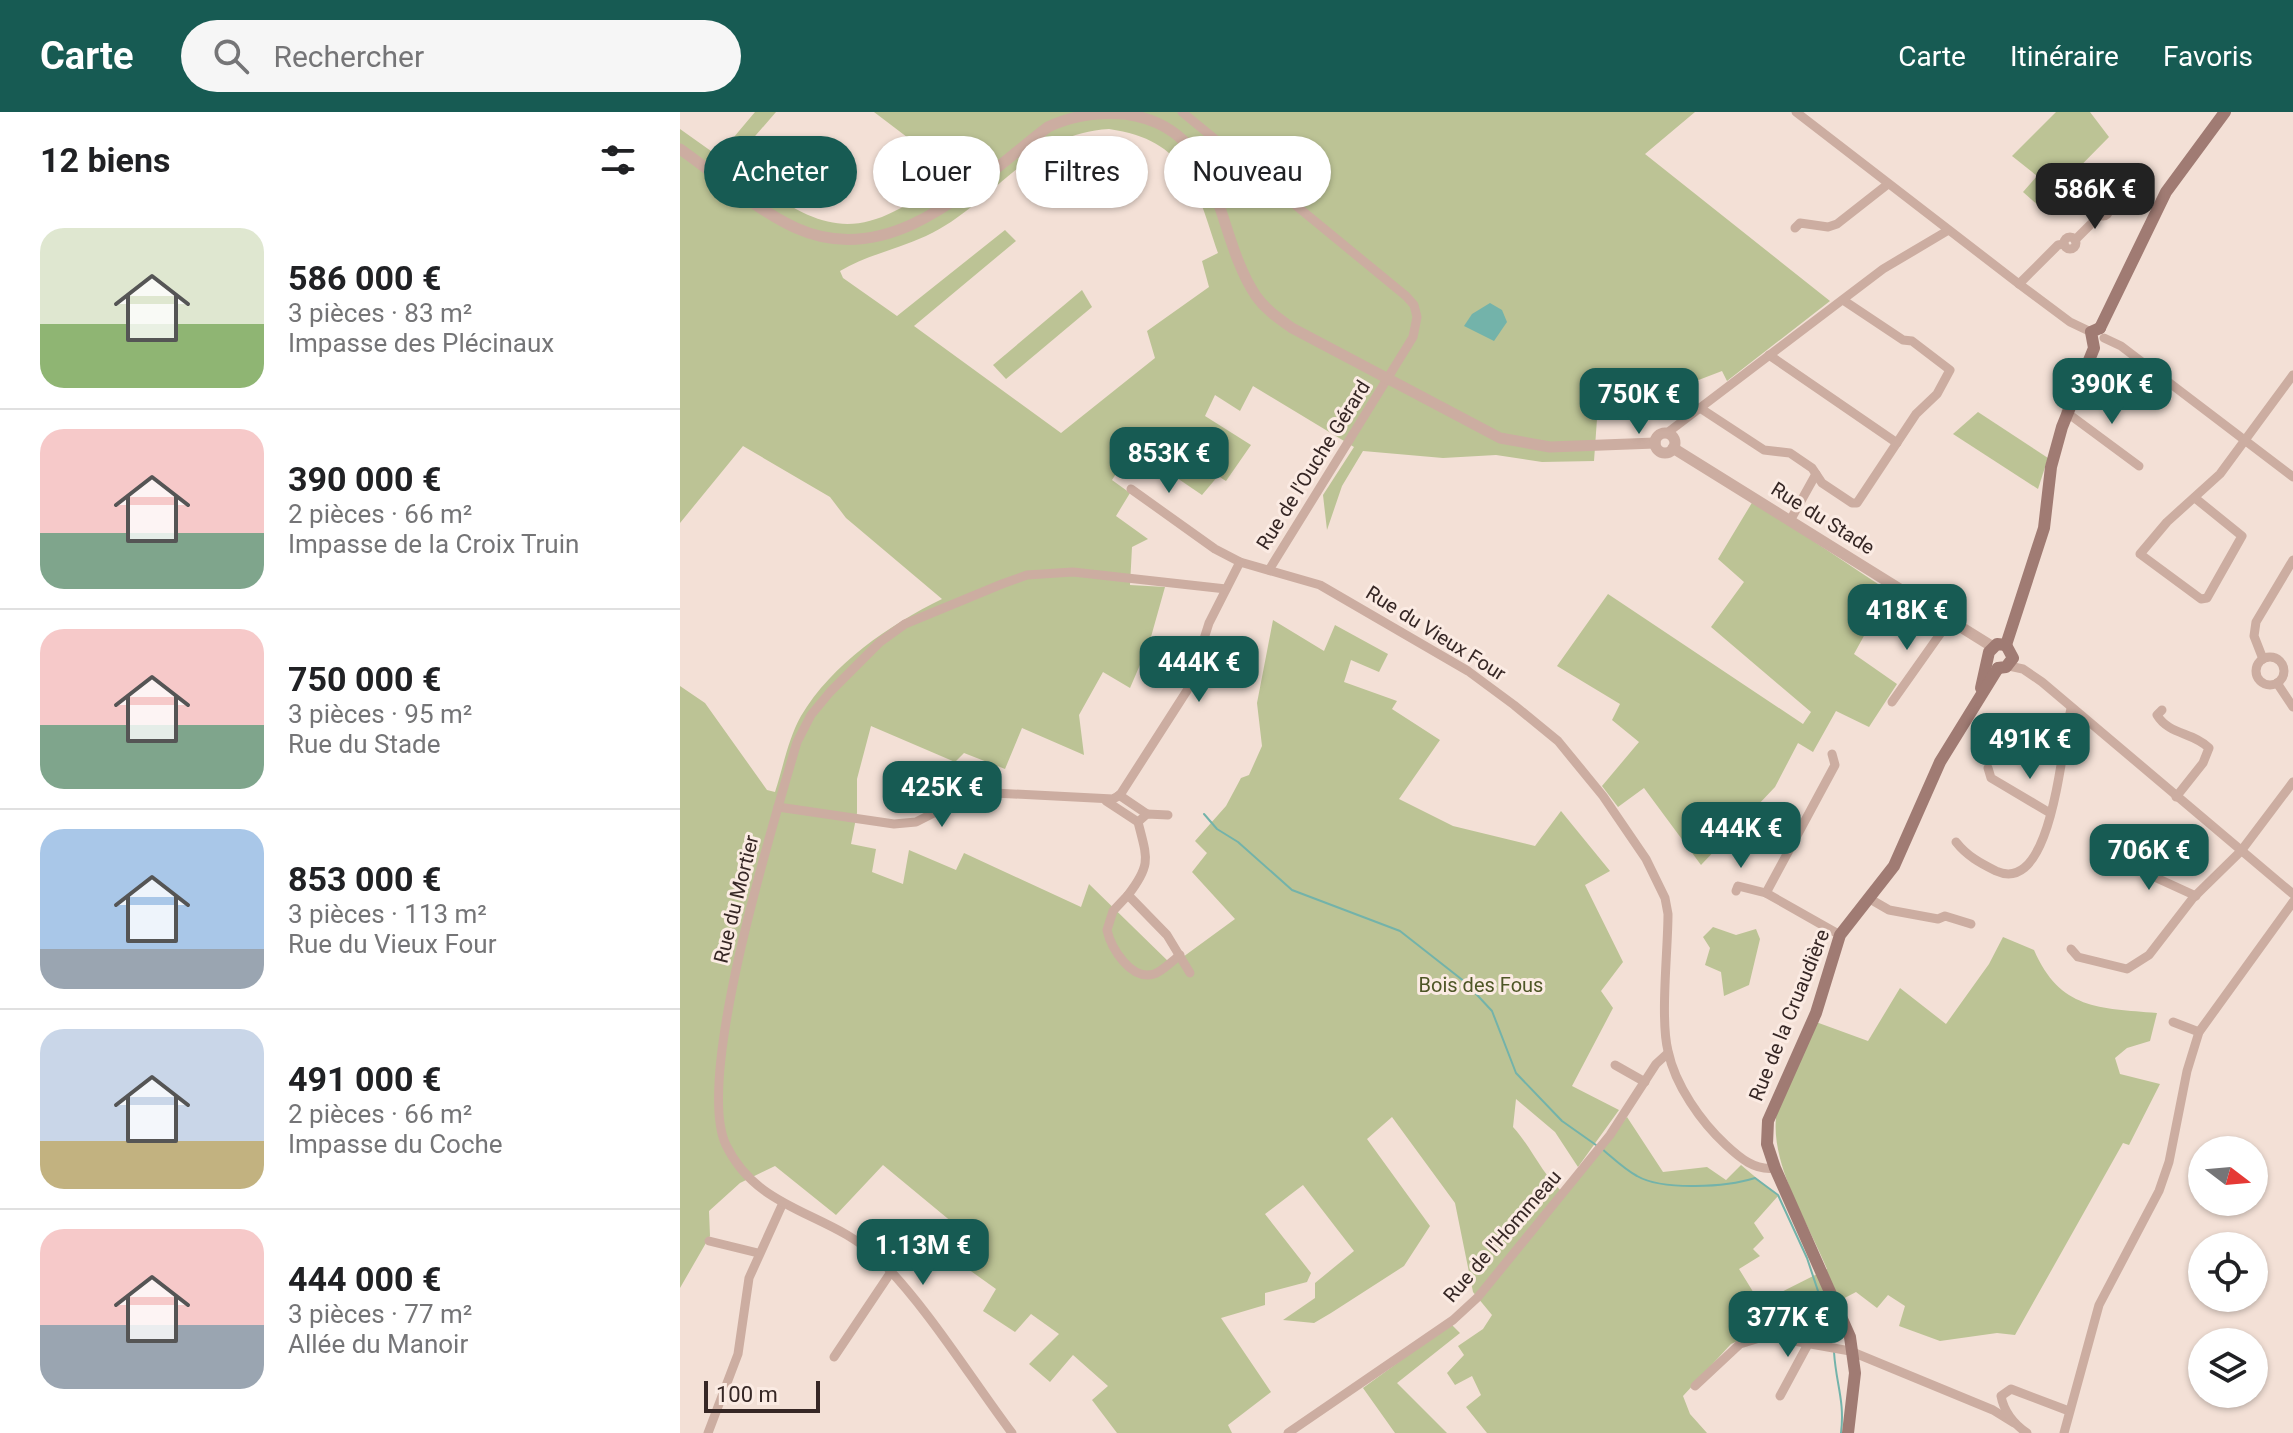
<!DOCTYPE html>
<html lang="fr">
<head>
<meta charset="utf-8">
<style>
  :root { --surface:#fff; --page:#f6f6f6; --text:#202124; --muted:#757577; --line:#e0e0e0; --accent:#175b53 }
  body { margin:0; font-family:Roboto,sans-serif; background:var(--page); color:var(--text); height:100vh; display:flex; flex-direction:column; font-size:30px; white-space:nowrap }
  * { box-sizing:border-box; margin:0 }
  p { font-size:26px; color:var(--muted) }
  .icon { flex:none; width:44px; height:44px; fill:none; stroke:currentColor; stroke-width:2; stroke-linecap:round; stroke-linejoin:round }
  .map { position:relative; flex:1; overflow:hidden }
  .side { display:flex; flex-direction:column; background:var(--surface); width:680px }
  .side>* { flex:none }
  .guide { position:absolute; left:24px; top:24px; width:760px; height:72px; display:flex; gap:16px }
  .needle { width:52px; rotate:106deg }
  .fabs { position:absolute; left:1508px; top:1024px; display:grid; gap:16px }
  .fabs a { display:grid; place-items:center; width:80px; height:80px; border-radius:50%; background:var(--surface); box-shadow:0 2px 6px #0004; font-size:40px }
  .scale { position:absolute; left:24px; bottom:20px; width:116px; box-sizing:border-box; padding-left:8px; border:4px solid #362725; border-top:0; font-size:22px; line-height:28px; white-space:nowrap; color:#362725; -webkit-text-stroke:6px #fbebe3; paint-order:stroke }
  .price { position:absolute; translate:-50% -68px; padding:0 18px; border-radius:16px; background:var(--accent); color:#fff; font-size:26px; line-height:52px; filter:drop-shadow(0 2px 4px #0008) }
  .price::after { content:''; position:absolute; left:50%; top:48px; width:24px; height:18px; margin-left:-12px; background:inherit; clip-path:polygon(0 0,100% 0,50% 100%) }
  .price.on { background:#222; color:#fff }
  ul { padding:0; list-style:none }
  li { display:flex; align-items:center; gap:24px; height:200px; padding:0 40px }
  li+li { border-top:2px solid var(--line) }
  li span { display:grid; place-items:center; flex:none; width:224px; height:160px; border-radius:24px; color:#555 }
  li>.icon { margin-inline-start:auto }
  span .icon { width:96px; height:96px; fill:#fffc; stroke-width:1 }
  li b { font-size:34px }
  h2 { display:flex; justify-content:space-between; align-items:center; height:96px; padding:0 40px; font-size:34px }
  .tag { padding:0 28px; border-radius:36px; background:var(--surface); box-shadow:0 2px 6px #0004; font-size:28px; line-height:72px }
  .tag.on { background:var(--accent); color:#fff }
  header { display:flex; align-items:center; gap:48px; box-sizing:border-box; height:112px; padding:0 40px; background:var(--accent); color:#fff }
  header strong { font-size:38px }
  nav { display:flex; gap:44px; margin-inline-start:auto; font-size:28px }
  .search { width:560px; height:72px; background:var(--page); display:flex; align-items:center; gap:20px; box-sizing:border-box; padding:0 28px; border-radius:44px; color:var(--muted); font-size:30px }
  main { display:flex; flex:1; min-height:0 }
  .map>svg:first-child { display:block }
  .green { fill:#bcc395; fill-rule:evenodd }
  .water { fill:#73b3aa }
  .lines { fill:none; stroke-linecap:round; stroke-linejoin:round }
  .stream { stroke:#73b3aa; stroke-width:2 }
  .minor { stroke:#ccada1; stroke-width:9 }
  .tertiary { stroke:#ccada1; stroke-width:11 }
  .secondary { stroke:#a07b73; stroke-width:12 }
  .labels { text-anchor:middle; stroke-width:6; stroke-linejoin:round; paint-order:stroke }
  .street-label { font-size:20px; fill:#362725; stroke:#fbebe3 }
  .park-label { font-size:20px; fill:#4e5626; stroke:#fbebe3 }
</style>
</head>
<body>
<header>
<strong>Carte</strong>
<div class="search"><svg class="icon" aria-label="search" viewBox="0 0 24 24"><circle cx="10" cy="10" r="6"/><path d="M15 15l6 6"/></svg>Rechercher</div>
<nav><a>Carte</a><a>Itinéraire</a><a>Favoris</a></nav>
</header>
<main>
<section class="side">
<h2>12 biens<svg class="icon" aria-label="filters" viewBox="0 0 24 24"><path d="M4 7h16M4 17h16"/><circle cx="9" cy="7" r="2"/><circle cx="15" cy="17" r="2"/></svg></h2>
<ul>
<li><span style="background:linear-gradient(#dfe7d0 60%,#8fb573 0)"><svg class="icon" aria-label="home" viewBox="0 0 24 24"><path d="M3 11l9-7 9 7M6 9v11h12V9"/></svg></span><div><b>586 000 €</b><p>3 pièces · 83 m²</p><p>Impasse des Plécinaux</p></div></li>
<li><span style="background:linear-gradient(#f6c9c9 65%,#7fa58c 0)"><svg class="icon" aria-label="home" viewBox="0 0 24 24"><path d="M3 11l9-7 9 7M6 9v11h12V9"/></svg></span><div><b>390 000 €</b><p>2 pièces · 66 m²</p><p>Impasse de la Croix Truin</p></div></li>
<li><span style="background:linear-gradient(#f6c9c9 60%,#7fa58c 0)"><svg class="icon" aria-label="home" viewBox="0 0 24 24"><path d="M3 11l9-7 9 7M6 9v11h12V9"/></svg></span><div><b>750 000 €</b><p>3 pièces · 95 m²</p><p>Rue du Stade</p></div></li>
<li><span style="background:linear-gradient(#a9c7e8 75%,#9aa5b1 0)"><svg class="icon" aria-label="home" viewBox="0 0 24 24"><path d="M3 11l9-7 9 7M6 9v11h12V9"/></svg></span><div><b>853 000 €</b><p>3 pièces · 113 m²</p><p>Rue du Vieux Four</p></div></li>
<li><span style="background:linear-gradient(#c9d6e8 70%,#c2b280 0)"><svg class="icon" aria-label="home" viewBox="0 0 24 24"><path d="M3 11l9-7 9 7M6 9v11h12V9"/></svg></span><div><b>491 000 €</b><p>2 pièces · 66 m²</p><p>Impasse du Coche</p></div></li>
<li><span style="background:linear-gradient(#f6c9c9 60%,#9aa5b1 0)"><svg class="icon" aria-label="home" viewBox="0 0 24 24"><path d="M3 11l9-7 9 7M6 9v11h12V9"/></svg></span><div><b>444 000 €</b><p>3 pièces · 77 m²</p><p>Allée du Manoir</p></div></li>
</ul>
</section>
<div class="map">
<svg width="1613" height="1321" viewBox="0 0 1613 1321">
  <rect width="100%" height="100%" fill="#f3e0d6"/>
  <!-- green -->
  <g class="green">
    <path d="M75,0H96L50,53C145,123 176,137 273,60L194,0H1015L965,42L1150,189L1047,269L1042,259L917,307L914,349L862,350L816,343L763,346L683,339L662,374L647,418L643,383L674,335L573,274L560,299L535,283L525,304L571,333L546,369L538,364L522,383L453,336L432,368L450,381L436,404L468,427L452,435L450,473L485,475L469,532L450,576L423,560L399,603L404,643L342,616L325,657L284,641L275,650L191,614L177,667V701L171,732L196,737L192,760L223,772L229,738L276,758L284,741L401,795L409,772L492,853L555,807L512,760L527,741L515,729L546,694L561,666L569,663L582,634L577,591L593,508L644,539L655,513L708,542L699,560L671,548L664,570L717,589L712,597L760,628L719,687L773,714L855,734L881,699L930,759L905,773L943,850L921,879L933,896L892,974L939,998L898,1055L875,1020L836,987L833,1015C853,1037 862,1064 886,1083L947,1005L983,1060L1027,1055L1046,1068L1061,1053L1098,1084L1074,1111L1084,1126L1073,1137L1080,1144L1059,1157L1080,1191L1147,1157C1128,1110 1085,1045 1098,995C1105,966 1124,937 1136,910L1188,929L1220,876L1266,912L1309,852L1323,825L1354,838C1380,898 1419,896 1477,901L1470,929L1447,936L1435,946L1440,962L1480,972L1449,1033L1443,1031L1335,1223L1317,1221L1260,1229L1219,1214L1225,1194L1208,1183L1197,1196L1176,1180L1140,1199L1143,1211L1134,1231L1080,1219L1051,1232L1003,1284L1010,1302L1027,1321H807L786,1295L801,1283L792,1264L775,1273L767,1261L784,1243L778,1234L803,1217L812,1203L793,1180L775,1091L712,1005L687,1027L750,1114L724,1154L651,1201L634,1211L603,1208L635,1186V1171L674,1139L623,1073L585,1102L631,1161L627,1170L585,1181V1193L541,1206L591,1280L548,1313L552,1321H437L412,1288L428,1274L393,1243L370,1270L349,1252L379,1222L351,1202L335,1220L303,1199L316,1177L274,1147L290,1125L203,1053L156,1103L95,1054L60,1071L29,1099L30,1124L0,1176V574L25,591L87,678L95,680C103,656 108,627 121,604C152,552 209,513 262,487L166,406L150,385L63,334L0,411V17L38,44ZM429,17C507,28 516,75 538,141L522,149L529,175L467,219L475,246L381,321L234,214L336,129L325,118L217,204L163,166L160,159C187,143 218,137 246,124C313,93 349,21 429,17Z"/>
    <polygon points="1376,0 1410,0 1429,25 1360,95 1343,80 1357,64 1332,44"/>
    <polygon points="402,178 412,195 326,267 313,253"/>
    <polygon points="1298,300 1368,346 1358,377 1273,322"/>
    <polygon points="1073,389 1198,472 1187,491 1197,500 1174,542 1217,572 1189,615 1156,599 1133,640 1118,631 1095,675 1021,753 964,676 938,695 922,674 959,630 932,608 940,592 877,554 928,482 1123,612 1131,600 1031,515 1064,470 1038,447"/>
    <polygon points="1033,815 1056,823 1076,817 1080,827 1069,873 1044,884 1041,860 1025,853 1030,836 1023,825"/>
    <polygon points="771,1212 780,1221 717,1271 767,1321 715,1321 683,1276"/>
  </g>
  <!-- water -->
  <polygon class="water" points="810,191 822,198 827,210 814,229 784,214 792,202"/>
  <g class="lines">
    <!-- stream -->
    <g class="stream">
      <polyline points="524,702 537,717 558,730 612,778 720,819 785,870 812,899 836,961 882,1009 916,1033"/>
      <path d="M922,1037C933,1046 944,1057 957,1064C983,1079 1047,1075 1075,1066L1098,1083L1127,1146L1150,1215"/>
      <path d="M1154,1240C1156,1272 1165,1289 1161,1321"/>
    </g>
    <!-- minor -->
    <g class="minor">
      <polyline points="502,0 726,184 734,193 737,205 733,225 589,458"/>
      <polyline points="1116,0 1339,172 1390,210 1411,220"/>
      <circle cx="1423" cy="98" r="6"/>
      <polyline points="1427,94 1433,84"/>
      <polyline points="1115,116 1120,111 1148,115 1157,112 1208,72"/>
      <circle cx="1390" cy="131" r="6"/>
      <polyline points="1395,128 1420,103"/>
      <polyline points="1339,172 1378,133 1384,132"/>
      <polyline points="1424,226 1441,234 1613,365"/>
      <polyline points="1089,243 1217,331"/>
      <polyline points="1020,296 1084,338 1110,341 1132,356 1142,371 1172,391 1177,391 1236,302 1257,282 1270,258 1232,229 1223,228 1163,188"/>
      <polyline points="1386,300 1459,354"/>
      <polyline points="987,321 1203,157 1267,119"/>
      <path d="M451,377L535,437L560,450L640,473L788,559L834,593L878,629L923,684L966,747L985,786L988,802C988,838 980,907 988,939C995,973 1021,1010 1046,1033C1060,1046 1075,1059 1095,1056"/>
      <polyline points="1515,386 1562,424 1527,486 1521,487 1460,442 1487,410 1540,362 1613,263"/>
      <polyline points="1111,407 1136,362"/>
      <circle cx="1590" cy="559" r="14"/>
      <polyline points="1583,547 1574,524 1576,510 1613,448"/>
      <polyline points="1329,554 1343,557 1362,570 1613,782"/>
      <polyline points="1597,571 1613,595"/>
      <polyline points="1212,590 1270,508"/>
      <path d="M1482,598L1477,603C1489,623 1513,620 1529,636L1523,651L1496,685"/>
      <polyline points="1152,642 1155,653 1086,781 1160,823"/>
      <polyline points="1308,656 1311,666 1370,701"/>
      <polyline points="439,683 467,702"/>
      <path d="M426,689L458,710C467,746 472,752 448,783L487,823L510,861"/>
      <polyline points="98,695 214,712 236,710 295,680 433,687 440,683 508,577 529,511 560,450"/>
      <polyline points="458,710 467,702 488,703"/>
      <path d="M1276,730C1287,744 1300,751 1316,759C1373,785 1381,632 1391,597"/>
      <polyline points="1435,747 1516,784"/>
      <polyline points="1056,779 1058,774 1086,781"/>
      <path d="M448,783L433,799L427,818C431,836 451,869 474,862C483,859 492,849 500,843"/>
      <polyline points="1190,787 1209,798 1258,807 1265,804 1291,812"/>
      <polyline points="1391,837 1398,845 1447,857 1469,843 1513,786 1561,739 1613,670"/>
      <polyline points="1493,910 1519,920"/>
      <polyline points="935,953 965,970"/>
      <polyline points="29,1129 78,1141"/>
      <polyline points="154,1245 211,1160"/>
      <polyline points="1015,1274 1060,1232 1086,1224 1170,1239 1313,1298 1334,1311"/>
      <polyline points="1100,1284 1127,1234"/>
      <polyline points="28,1321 58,1242 69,1166 102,1093"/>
      <path d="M332,1321C290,1265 248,1196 199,1147C150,1099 79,1101 46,1033C14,966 94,709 117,630L131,603L150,580L200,530L225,512L322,472L347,463L393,460L546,477"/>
      <polyline points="608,1321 773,1208 798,1185 930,1023 976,952 988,941"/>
      <path d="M1347,1321C1334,1312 1324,1300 1321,1284L1331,1277L1389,1299"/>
      <polyline points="1384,1321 1419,1193 1479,1079 1489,1050 1507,959 1519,920 1613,790"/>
    </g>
    <!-- tertiary -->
    <g class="tertiary">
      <path d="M0,37C37,63 75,97 116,116C213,160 298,68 368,15C393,3 418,0 445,2C546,16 532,118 576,184C586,198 598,206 612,216L820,326L870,335L975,331"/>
      <circle cx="985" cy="331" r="10"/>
      <polyline points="993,336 1313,535"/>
    </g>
    <!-- secondary -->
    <g class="secondary">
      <polyline points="1420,216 1486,80 1545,0"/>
      <polyline points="1326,533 1364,416 1371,355 1382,315 1414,236 1411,220 1420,216"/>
      <polyline points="1318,556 1326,555 1333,546 1326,533"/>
      <polyline points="1301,576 1309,540 1317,532 1326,533"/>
      <polyline points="1168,1321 1175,1261 1170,1225 1095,1056 1087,1032 1088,1009 1136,901 1160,823 1214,754 1260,650 1318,556"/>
    </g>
  </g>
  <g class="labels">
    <!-- street labels -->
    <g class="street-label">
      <text transform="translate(633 353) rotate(-58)" y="7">Rue de l'Ouche Gérard</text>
      <text transform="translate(1143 406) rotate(32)" y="7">Rue du Stade</text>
      <text transform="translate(756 521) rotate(32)" y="7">Rue du Vieux Four</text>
      <text transform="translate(56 787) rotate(-76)" y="7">Rue du Mortier</text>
      <text transform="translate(1109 903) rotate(-68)" y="7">Rue de la Cruaudière</text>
      <text transform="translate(822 1124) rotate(-49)" y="7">Rue de l'Hommeau</text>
    </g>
    <!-- park labels -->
    <g class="park-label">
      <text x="801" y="880">Bois des Fous</text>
    </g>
  </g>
</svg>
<div class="fabs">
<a><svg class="needle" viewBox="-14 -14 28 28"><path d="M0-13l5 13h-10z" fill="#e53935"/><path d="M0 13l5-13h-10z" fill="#757577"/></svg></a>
<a><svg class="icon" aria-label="locate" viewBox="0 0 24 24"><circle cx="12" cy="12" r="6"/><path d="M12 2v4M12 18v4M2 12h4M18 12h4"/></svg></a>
<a><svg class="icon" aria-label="layers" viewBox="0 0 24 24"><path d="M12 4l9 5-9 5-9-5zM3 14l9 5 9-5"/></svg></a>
</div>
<div class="scale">100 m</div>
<b class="price on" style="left:1415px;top:119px">586K €</b>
<b class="price" style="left:1432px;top:314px">390K €</b>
<b class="price" style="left:959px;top:324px">750K €</b>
<b class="price" style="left:489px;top:383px">853K €</b>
<b class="price" style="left:1227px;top:540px">418K €</b>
<b class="price" style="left:519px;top:592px">444K €</b>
<b class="price" style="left:1350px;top:669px">491K €</b>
<b class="price" style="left:262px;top:717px">425K €</b>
<b class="price" style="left:1061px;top:758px">444K €</b>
<b class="price" style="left:1469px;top:780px">706K €</b>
<b class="price" style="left:243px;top:1175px">1.13M €</b>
<b class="price" style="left:1108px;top:1247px">377K €</b>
<div class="guide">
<a class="tag on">Acheter</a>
<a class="tag">Louer</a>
<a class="tag">Filtres</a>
<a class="tag">Nouveau</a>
</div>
</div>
</main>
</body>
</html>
